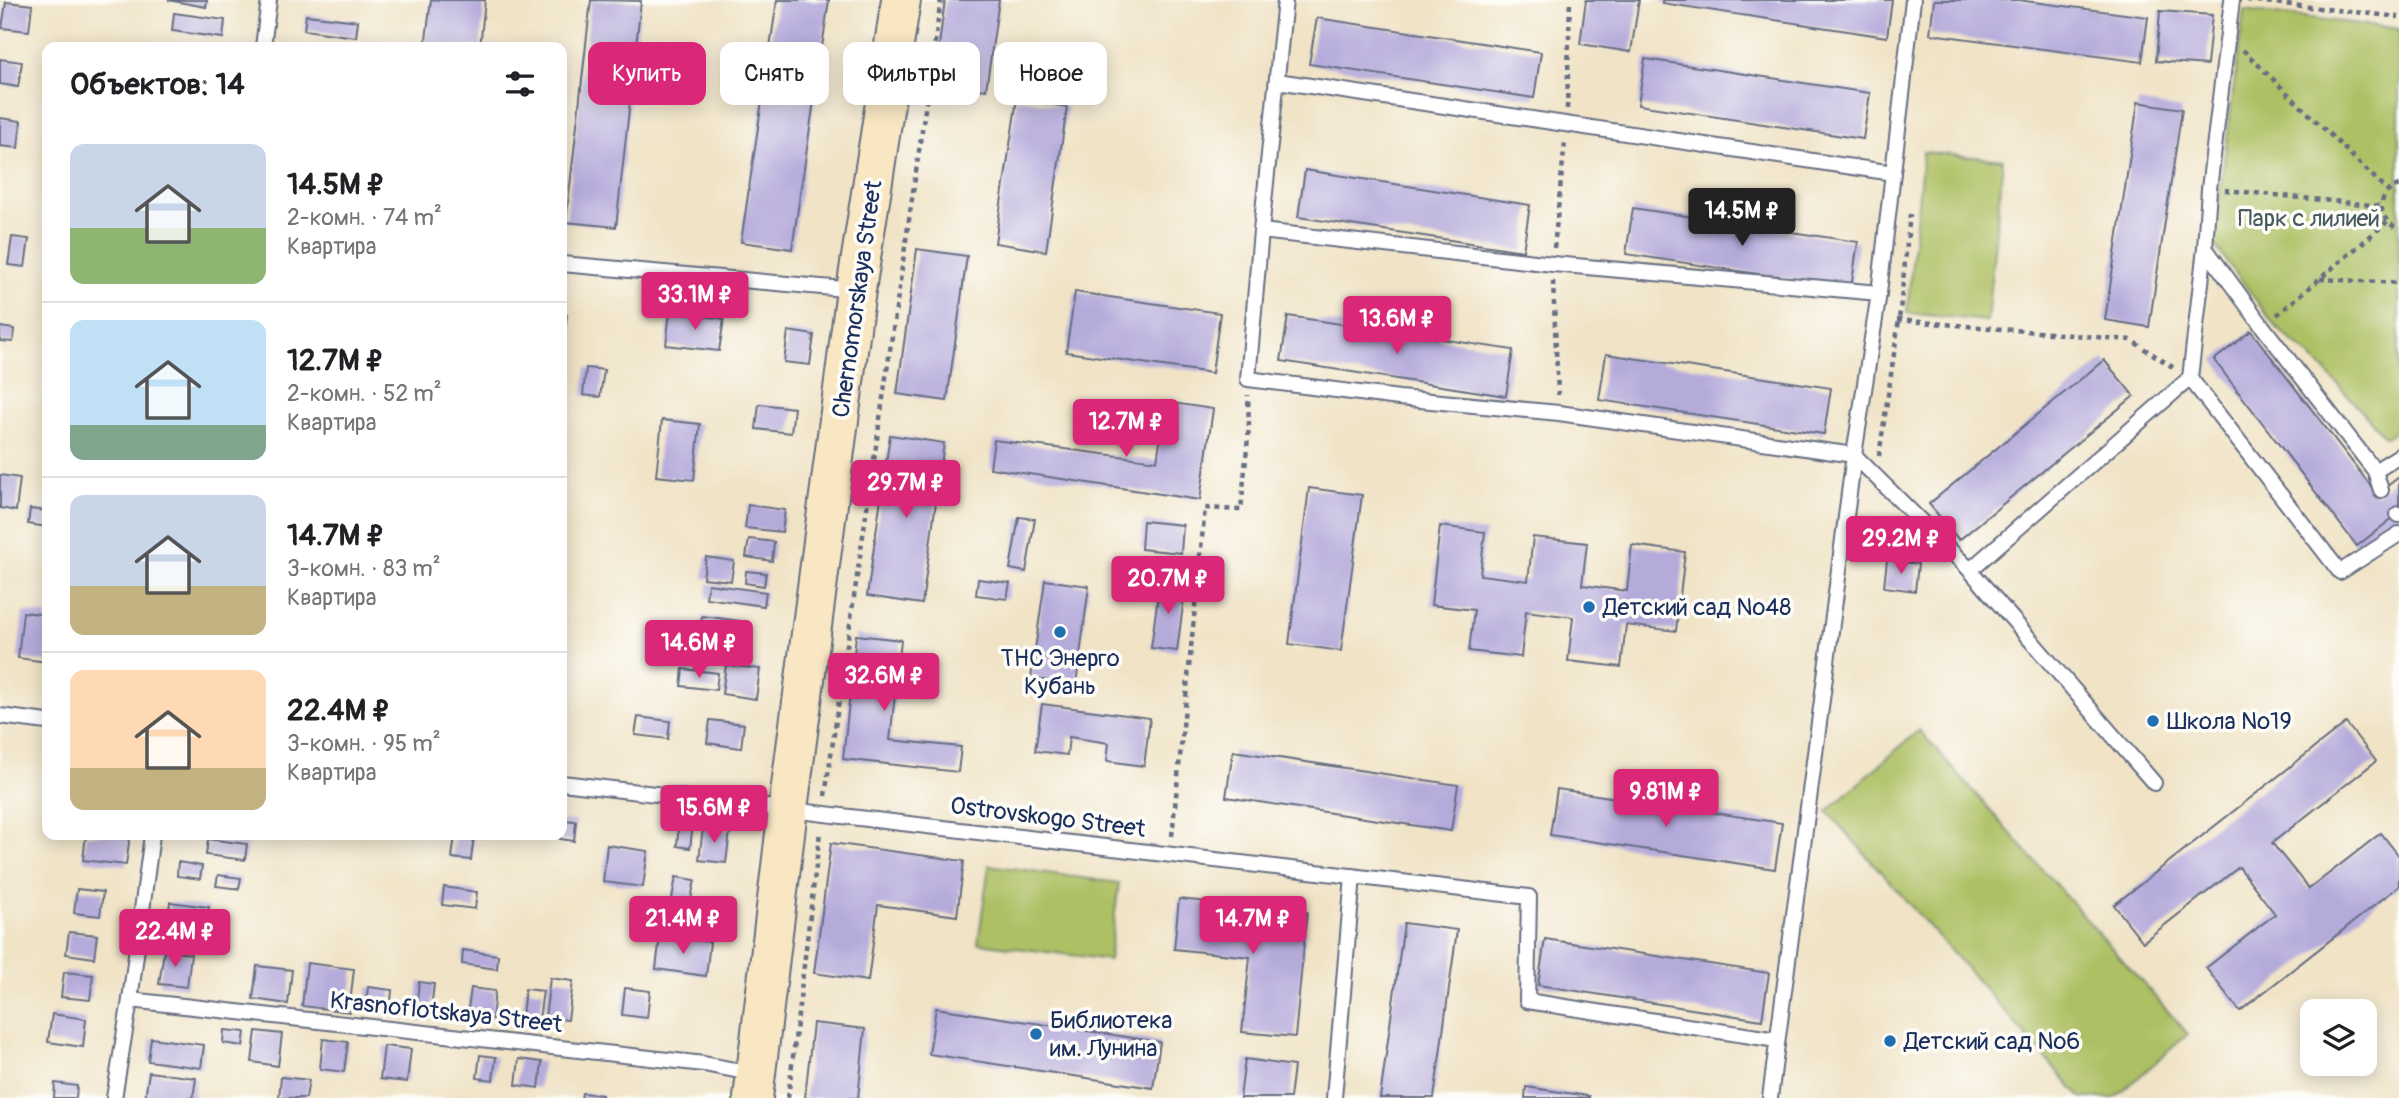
<!DOCTYPE html>
<html lang="ru">
<head>
<meta charset="utf-8">
<style>
  :root { --surface:#fff; --page:#f2f2f2; --text:#202124; --muted:#757577; --line:#e0e0e0; --accent:#db2777 }
  body { margin:0; font-family:Pangolin,sans-serif; background:var(--page); color:var(--text); height:100vh; display:flex; flex-direction:column; font-size:26px; white-space:nowrap }
  * { box-sizing:border-box; margin:0 }
  p { font-size:23px; color:var(--muted) }
  .icon { flex:none; width:38px; height:38px; fill:none; stroke:currentColor; stroke-width:2; stroke-linecap:round; stroke-linejoin:round }
  .map { position:relative; flex:1; overflow:hidden }
  .sheet { position:absolute; left:42px; top:42px; width:525px; height:798px; display:flex; flex-direction:column; background:var(--surface); border-radius:14px; box-shadow:0 4px 18px #0003 }
  .sheet>* { flex:none }
  .guide { position:absolute; left:588px; top:42px; width:665px; height:63px; display:flex; gap:14px }
  .tools { position:absolute; left:2300px; top:999px; display:grid; gap:14px }
  .tools a { display:grid; place-items:center; width:77px; height:77px; border-radius:14px; background:var(--surface); box-shadow:0 4px 18px #0003; font-size:35px }
  .price { position:absolute; translate:-50% -60px; padding:0 16px; border-radius:7px; background:var(--accent); color:#fff; font-size:23px; line-height:46px; filter:drop-shadow(0 2px 4px #0008) }
  .price::after { content:''; position:absolute; left:50%; top:42px; width:21px; height:16px; margin-left:-10px; background:inherit; clip-path:polygon(0 0,100% 0,50% 100%) }
  .price.on { background:#222; color:#fff }
  ul { padding:0; list-style:none }
  li { display:flex; align-items:center; gap:21px; height:175px; padding:0 28px }
  li+li { border-top:2px solid var(--line) }
  li span { display:grid; place-items:center; flex:none; width:196px; height:140px; border-radius:14px; color:#555 }
  li>.icon { margin-inline-start:auto }
  span .icon { width:84px; height:84px; fill:#fffc; stroke-width:1 }
  li b { font-size:30px }
  h2 { display:flex; justify-content:space-between; align-items:center; height:84px; padding:0 28px; font-size:30px }
  .pill { padding:0 24px; border-radius:14px; background:var(--surface); box-shadow:0 4px 18px #0003; font-size:24px; line-height:63px }
  .pill.on { background:var(--accent); color:#fff }
  .map>svg:first-child { display:block }
  .green { fill:#adc064; stroke:#647861; stroke-width:2 }
  .building { fill:#b5abdb }
  .lines { fill:none; stroke-linecap:round; stroke-linejoin:round }
  .service-casing { stroke:#666e82; stroke-width:18 }
  .secondary-casing { stroke:#666e82; stroke-width:42 }
  .path { stroke:#666e82; stroke-width:4.5; stroke-dasharray:5 5; stroke-linecap:butt }
  .service { stroke:#fff; stroke-width:14 }
  .secondary { stroke:#f9e7c3; stroke-width:38 }
  .poi-dot { fill:#1f6fb2; stroke:#fdfcf7; stroke-width:2.5 }
  .labels { text-anchor:middle; stroke-width:7; stroke-linejoin:round; paint-order:stroke }
  .park-label { font-size:24px; fill:#475a60; stroke:#fdfcf7 }
  .street-label { font-size:24px; fill:#1b2f5e; stroke:#fdfcf7 }
  .poi-label { font-size:24px; fill:#1b2f5e; stroke:#fdfcf7; text-anchor:start }
</style>
</head>
<body>
<div class="map">
<svg width="2399" height="1098" viewBox="0 0 2399 1098">
  <rect width="100%" height="100%" fill="#fdfcf7"/>
  <filter id="ink" filterUnits="userSpaceOnUse"><feTurbulence type="fractalNoise" baseFrequency=".0143" numOctaves="2"/><feDisplacementMap in="SourceGraphic" scale="14" xChannelSelector="R" yChannelSelector="G"/><feConvolveMatrix kernelMatrix="1 2 1 2 8 2 1 2 1" color-interpolation-filters="sRGB"/></filter>
  <filter id="wash" filterUnits="userSpaceOnUse"><feTurbulence type="fractalNoise" baseFrequency=".00686" numOctaves="4" result="noise"/><feDisplacementMap in="SourceGraphic" scale="28" xChannelSelector="R" yChannelSelector="G"/><feGaussianBlur stdDeviation="1.57" result="paint"/><feColorMatrix in="noise" values="0 0 0 0 0 0 0 0 0 0 0 0 0 0 0 0 0 1.4 0 .05"/><feComposite in="paint" operator="in"/></filter>
  <g filter="url(#wash)">
    <rect width="100%" height="100%" fill="#f0e3c6"/>
    <!-- green -->
    <g class="green">
      <polygon points="2244,10 2399,29 2399,430 2385,437 2321,366 2276,327 2213,243"/>
      <polygon points="1923,152 2003,160 1987,321 1907,313"/>
      <polygon points="1919,730 2188,1034 2115,1098 2081,1098 1827,811"/>
      <polygon points="989,865 1119,883 1109,960 978,943"/>
    </g>
    <g id="blocks">
      <!-- building -->
      <g class="building">
        <polygon points="168,0 207,0 206,7"/>
        <polygon points="431,0 485,0 480,47 425,47"/>
        <polygon points="591,0 641,1 616,227 566,222"/>
        <polygon points="777,0 829,0 792,249 741,242"/>
        <polygon points="945,0 999,0 986,90 934,83"/>
        <polygon points="1586,0 1639,0 1631,52 1580,44"/>
        <polygon points="1662,0 1892,0 1887,37 1662,3"/>
        <polygon points="1934,0 2018,0 2148,17 2142,62 1930,34"/>
        <polygon points="6,2 32,5 29,31 2,28"/>
        <polygon points="2160,11 2212,15 2207,65 2156,61"/>
        <polygon points="174,13 225,20 223,38 172,31"/>
        <polygon points="306,15 358,21 356,37 304,30"/>
        <polygon points="1317,18 1541,52 1534,98 1309,64"/>
        <polygon points="0,59 22,62 18,87 0,84"/>
        <polygon points="1645,59 1870,93 1863,139 1638,105"/>
        <polygon points="1017,99 1067,107 1046,251 995,243"/>
        <polygon points="2138,102 2182,109 2149,327 2105,320"/>
        <polygon points="0,118 21,121 18,148 0,146"/>
        <polygon points="1305,170 1530,205 1523,251 1298,217"/>
        <polygon points="1633,208 1858,242 1851,288 1626,254"/>
        <polygon points="12,237 29,239 25,267 8,265"/>
        <polygon points="917,249 967,256 947,401 897,394"/>
        <polygon points="1075,292 1220,313 1212,373 1066,352"/>
        <polygon points="670,312 724,319 719,351 666,345"/>
        <polygon points="562,315 567,315 563,347 562,347"/>
        <polygon points="1288,316 1513,350 1506,396 1281,361"/>
        <polygon points="0,327 14,329 13,342 0,341"/>
        <polygon points="788,331 814,335 810,365 784,362"/>
        <polygon points="2251,331 2377,494 2399,477 2399,513 2357,546 2214,360"/>
        <polygon points="1606,354 1831,388 1824,434 1599,400"/>
        <polygon points="2104,360 2134,396 1959,540 1929,504"/>
        <polygon points="586,368 604,370 600,397 583,395"/>
        <polygon points="1166,402 1213,409 1200,500 990,468 994,440 1157,461"/>
        <polygon points="759,404 794,408 791,433 756,429"/>
        <polygon points="662,420 700,424 694,480 656,476"/>
        <polygon points="890,435 944,443 922,604 867,596"/>
        <polygon points="0,475 20,478 16,511 0,508"/>
        <polygon points="1309,488 1362,495 1341,651 1289,644"/>
        <polygon points="748,505 785,510 782,532 745,528"/>
        <polygon points="30,509 47,511 47,527 28,524"/>
        <polygon points="1019,517 1035,519 1026,572 1010,569"/>
        <polygon points="1143,521 1183,525 1181,553 1141,549"/>
        <polygon points="1440,526 1485,532 1480,575 1528,581 1533,537 1587,543 1582,585 1627,591 1632,545 1685,552 1676,631 1626,625 1621,667 1568,661 1573,617 1526,611 1521,657 1469,651 1474,610 1431,605"/>
        <polygon points="749,539 774,542 772,561 746,557"/>
        <polygon points="706,557 734,561 731,581 703,578"/>
        <polygon points="1887,560 1918,564 1915,591 1884,587"/>
        <polygon points="746,571 766,573 764,586 745,583"/>
        <polygon points="978,579 1010,583 1007,599 976,595"/>
        <polygon points="1045,580 1089,586 1076,685 1031,678"/>
        <polygon points="1160,580 1186,583 1177,651 1151,648"/>
        <polygon points="708,584 766,592 764,606 706,598"/>
        <polygon points="23,612 47,615 47,662 18,658"/>
        <polygon points="702,616 741,621 739,639 700,634"/>
        <polygon points="856,635 901,640 890,740 961,747 958,772 843,759"/>
        <polygon points="726,665 760,669 756,699 722,694"/>
        <polygon points="683,669 718,673 716,690 681,686"/>
        <polygon points="1042,704 1150,718 1144,766 1107,761 1109,743 1069,737 1067,755 1035,751"/>
        <polygon points="638,717 670,721 668,739 635,735"/>
        <polygon points="710,720 744,724 741,748 707,743"/>
        <polygon points="2346,723 2376,761 2272,843 2309,889 2381,833 2399,856 2399,886 2240,1011 2206,968 2275,914 2239,867 2143,942 2114,905"/>
        <polygon points="1233,751 1458,785 1451,831 1226,797"/>
        <polygon points="1557,789 1782,823 1775,869 1550,835"/>
        <polygon points="562,820 576,821 574,841 560,839"/>
        <polygon points="679,822 693,824 690,848 677,846"/>
        <polygon points="703,827 730,831 726,863 699,860"/>
        <polygon points="86,835 130,835 126,865 83,860"/>
        <polygon points="455,835 474,835 471,860 452,858"/>
        <polygon points="208,839 247,844 245,860 206,855"/>
        <polygon points="831,843 964,861 957,916 878,905 868,981 814,973"/>
        <polygon points="607,845 648,851 643,887 603,882"/>
        <polygon points="178,862 202,866 200,879 177,876"/>
        <polygon points="218,875 241,878 239,889 216,886"/>
        <polygon points="676,877 695,880 689,908 671,904"/>
        <polygon points="444,887 477,892 475,909 442,905"/>
        <polygon points="77,889 103,892 100,916 74,913"/>
        <polygon points="1179,899 1307,912 1295,1037 1242,1032 1250,957 1174,949"/>
        <polygon points="170,902 209,907 205,935 166,930"/>
        <polygon points="1404,923 1457,930 1434,1098 1380,1098"/>
        <polygon points="69,932 97,935 94,958 66,954"/>
        <polygon points="660,936 710,942 706,976 656,969"/>
        <polygon points="1545,939 1769,973 1762,1020 1538,985"/>
        <polygon points="463,950 498,955 497,969 462,964"/>
        <polygon points="164,951 191,954 187,987 159,984"/>
        <polygon points="307,963 354,969 349,1012 302,1006"/>
        <polygon points="257,966 292,970 288,1004 253,999"/>
        <polygon points="64,972 93,975 90,1000 61,997"/>
        <polygon points="550,978 573,981 568,1020 545,1018"/>
        <polygon points="419,982 434,984 430,1018 415,1017"/>
        <polygon points="368,987 392,990 390,1013 365,1010"/>
        <polygon points="471,988 495,991 492,1019 467,1016"/>
        <polygon points="625,988 650,991 647,1018 622,1015"/>
        <polygon points="525,989 543,991 538,1027 521,1025"/>
        <polygon points="936,1008 1160,1042 1153,1088 929,1054"/>
        <polygon points="52,1014 86,1019 83,1047 48,1042"/>
        <polygon points="813,1023 865,1029 858,1098 805,1098"/>
        <polygon points="224,1030 245,1032 243,1046 223,1043"/>
        <polygon points="256,1031 282,1034 278,1066 252,1062"/>
        <polygon points="151,1038 204,1045 201,1068 148,1061"/>
        <polygon points="323,1039 348,1042 344,1072 320,1069"/>
        <polygon points="384,1046 411,1049 407,1082 380,1079"/>
        <polygon points="480,1055 496,1057 493,1080 477,1078"/>
        <polygon points="519,1059 542,1062 539,1088 516,1085"/>
        <polygon points="1245,1059 1294,1066 1290,1098 1240,1098"/>
        <polygon points="149,1072 196,1078 193,1098 145,1098"/>
        <polygon points="281,1077 309,1080 306,1098 279,1098"/>
        <polygon points="55,1083 77,1086 76,1098 54,1098"/>
        <polygon points="1526,1087 1589,1096 1589,1098 1525,1098"/>
        <polygon points="582,1093 602,1095 602,1098 581,1098"/>
      </g>
    </g>
  </g>
  <g filter="url(#ink)">
    <use href="#blocks" fill-opacity="0" stroke="#666e82" stroke-width="2"/>
    <g class="lines">
      <defs>
        <g id="service">
          <polyline points="1285,0 1261,231 1248,379 1399,398 1559,413 1854,455 1770,1098"/>
          <polyline points="1913,0 1879,293 1854,455 1970,570"/>
          <polyline points="2232,0 2209,189 2205,248 2263,327 2375,471"/>
          <polyline points="263,47 269,0"/>
          <polyline points="1277,81 1893,173"/>
          <polyline points="1261,231 1553,264 1879,293"/>
          <polyline points="2205,248 2190,378 2340,572 2399,534"/>
          <polyline points="562,264 855,290"/>
          <polyline points="2381,490 2375,471 2399,456"/>
          <polyline points="2398,514 2399,515"/>
          <polyline points="0,716 47,722"/>
          <polyline points="562,783 1529,897 1527,1001 1777,1040"/>
          <polyline points="2154,783 1970,570 2190,378"/>
          <polyline points="130,1000 704,1064 755,1074"/>
          <polyline points="114,1098 130,1000 152,835"/>
          <polyline points="1334,1098 1353,876"/>
        </g>
        <polyline id="secondary" points="753,1098 788,809 856,290 901,0"/>
      </defs>
      <!-- service casing -->
      <use href="#service" class="service-casing"/>
      <!-- secondary casing -->
      <use href="#secondary" class="secondary-casing"/>
      <!-- path -->
      <g class="path">
        <polyline points="2247,0 2399,17"/>
        <polyline points="2243,50 2388,191"/>
        <polyline points="1567,109 1570,0"/>
        <path d="M2399,185C2375,193 2377,220 2399,229"/>
        <polyline points="2225,190 2381,206"/>
        <polyline points="1554,248 1565,142"/>
        <polyline points="2320,279 2399,283"/>
        <polyline points="1553,281 1558,395"/>
        <polyline points="2277,315 2387,222"/>
        <polyline points="1897,320 2131,340 2174,368"/>
        <polyline points="1879,456 1899,320 1910,214"/>
        <polyline points="825,796 941,0"/>
        <polyline points="1172,836 1205,508 1241,510 1249,427 1248,395"/>
        <polyline points="788,1098 820,832"/>
      </g>
      <!-- service -->
      <use href="#service" class="service"/>
      <!-- secondary -->
      <use href="#secondary" class="secondary"/>
    </g>
  </g>
  <!-- markers -->
  <g class="poi-dot">
    <circle cx="1589" cy="607" r="7"/>
    <circle cx="1060" cy="632" r="7"/>
    <circle cx="2153" cy="721" r="7"/>
    <circle cx="1036" cy="1034" r="7"/>
    <circle cx="1890" cy="1041" r="7"/>
  </g>
  <g class="labels">
    <!-- park labels -->
    <g class="park-label">
      <text x="2309" y="226">Парк с лилией</text>
    </g>
    <!-- street labels -->
    <g class="street-label">
      <text transform="translate(857 299) rotate(-82)" y="8">Chernomorskaya Street</text>
      <text transform="translate(1048 817) rotate(7)" y="8">Ostrovskogo Street</text>
      <text transform="translate(446 1012) rotate(6)" y="8">Krasnoflotskaya Street</text>
    </g>
    <!-- poi labels -->
    <g class="poi-label">
      <text x="1603" y="615">Детский сад №48</text>
      <text x="1060" y="666" text-anchor="middle">ТНС Энерго<tspan x="1060" dy="28">Кубань</tspan></text>
      <text x="2167" y="729">Школа №19</text>
      <text x="1050" y="1028">Библиотека<tspan x="1050" dy="28">им. Лунина</tspan></text>
      <text x="1904" y="1049">Детский сад №6</text>
    </g>
  </g>
</svg>
<div class="tools">
<a><svg class="icon" aria-label="layers" viewBox="0 0 24 24"><path d="M12 4l9 5-9 5-9-5zM3 14l9 5 9-5"/></svg></a>
</div>
<b class="price on" style="left:1742px;top:248px">14.5M ₽</b>
<b class="price" style="left:695px;top:332px">33.1M ₽</b>
<b class="price" style="left:1397px;top:356px">13.6M ₽</b>
<b class="price" style="left:1126px;top:459px">12.7M ₽</b>
<b class="price" style="left:906px;top:520px">29.7M ₽</b>
<b class="price" style="left:1901px;top:576px">29.2M ₽</b>
<b class="price" style="left:1168px;top:616px">20.7M ₽</b>
<b class="price" style="left:699px;top:680px">14.6M ₽</b>
<b class="price" style="left:884px;top:713px">32.6M ₽</b>
<b class="price" style="left:1666px;top:829px">9.81M ₽</b>
<b class="price" style="left:714px;top:845px">15.6M ₽</b>
<b class="price" style="left:683px;top:956px">21.4M ₽</b>
<b class="price" style="left:1253px;top:956px">14.7M ₽</b>
<b class="price" style="left:175px;top:969px">22.4M ₽</b>
<div class="guide">
<a class="pill on">Купить</a>
<a class="pill">Снять</a>
<a class="pill">Фильтры</a>
<a class="pill">Новое</a>
</div>
<section class="sheet">
<h2>Объектов: 14<svg class="icon" aria-label="filters" viewBox="0 0 24 24"><path d="M4 7h16M4 17h16"/><circle cx="9" cy="7" r="2"/><circle cx="15" cy="17" r="2"/></svg></h2>
<ul>
<li><span style="background:linear-gradient(#c9d6e8 60%,#8fb573 0)"><svg class="icon" aria-label="home" viewBox="0 0 24 24"><path d="M3 11l9-7 9 7M6 9v11h12V9"/></svg></span><div><b>14.5M ₽</b><p>2-комн. · 74 m²</p><p>Квартира</p></div></li>
<li><span style="background:linear-gradient(#bfe0f5 75%,#7fa58c 0)"><svg class="icon" aria-label="home" viewBox="0 0 24 24"><path d="M3 11l9-7 9 7M6 9v11h12V9"/></svg></span><div><b>12.7M ₽</b><p>2-комн. · 52 m²</p><p>Квартира</p></div></li>
<li><span style="background:linear-gradient(#c9d6e8 65%,#c2b280 0)"><svg class="icon" aria-label="home" viewBox="0 0 24 24"><path d="M3 11l9-7 9 7M6 9v11h12V9"/></svg></span><div><b>14.7M ₽</b><p>3-комн. · 83 m²</p><p>Квартира</p></div></li>
<li><span style="background:linear-gradient(#ffd9b3 70%,#c2b280 0)"><svg class="icon" aria-label="home" viewBox="0 0 24 24"><path d="M3 11l9-7 9 7M6 9v11h12V9"/></svg></span><div><b>22.4M ₽</b><p>3-комн. · 95 m²</p><p>Квартира</p></div></li>
</ul>
</section>
</div>
</body>
</html>
